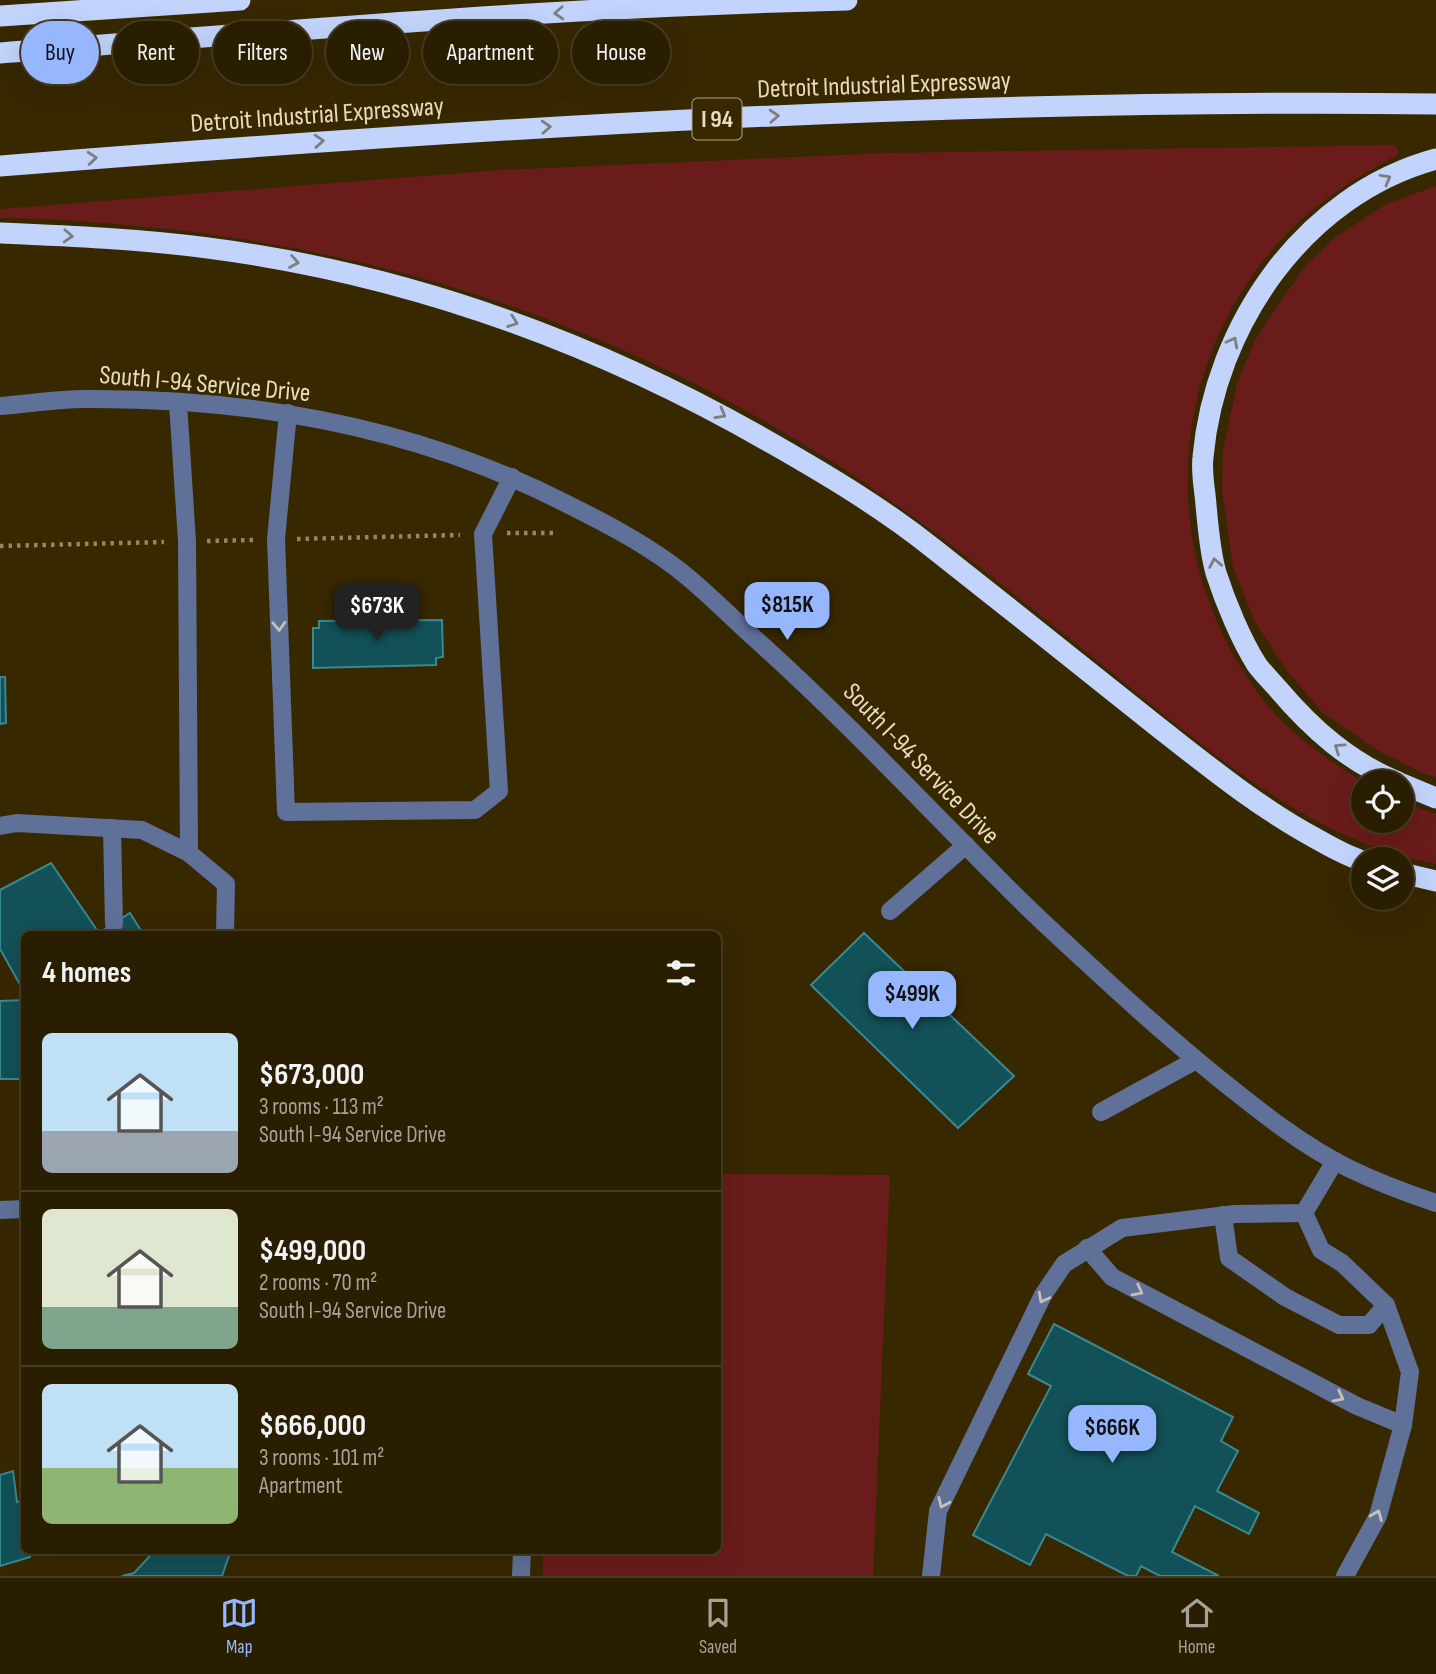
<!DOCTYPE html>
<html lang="en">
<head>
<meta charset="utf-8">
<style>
  :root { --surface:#2a1e00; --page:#362b0f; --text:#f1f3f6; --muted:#a5a299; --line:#463c22; --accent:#96b6fd }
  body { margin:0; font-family:"Sofia Sans Condensed",sans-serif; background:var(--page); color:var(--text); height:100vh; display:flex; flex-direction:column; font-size:26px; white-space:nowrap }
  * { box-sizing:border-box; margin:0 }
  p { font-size:23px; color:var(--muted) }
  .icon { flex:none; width:38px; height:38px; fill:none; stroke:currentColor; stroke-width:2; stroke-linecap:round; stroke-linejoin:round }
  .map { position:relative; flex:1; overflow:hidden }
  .side { position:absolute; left:21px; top:931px; width:700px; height:623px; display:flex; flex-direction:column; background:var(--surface); border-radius:10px; box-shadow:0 7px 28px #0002,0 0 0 2px var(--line) }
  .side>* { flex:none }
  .top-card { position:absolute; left:21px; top:21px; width:700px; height:63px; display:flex; gap:14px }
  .tools { position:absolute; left:1351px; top:770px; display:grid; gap:14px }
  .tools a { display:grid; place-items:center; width:63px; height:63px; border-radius:50%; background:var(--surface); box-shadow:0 7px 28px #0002,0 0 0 2px var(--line); font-size:35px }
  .price { position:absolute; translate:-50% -60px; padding:0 16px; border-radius:14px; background:var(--accent); color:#111; font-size:23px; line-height:46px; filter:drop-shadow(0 2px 4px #0008) }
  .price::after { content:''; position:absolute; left:50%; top:42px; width:21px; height:16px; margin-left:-10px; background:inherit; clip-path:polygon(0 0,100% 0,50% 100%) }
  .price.on { background:#222; color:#fff }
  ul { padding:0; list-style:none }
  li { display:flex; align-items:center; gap:21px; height:175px; padding:0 21px }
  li+li { border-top:2px solid var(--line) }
  li span { display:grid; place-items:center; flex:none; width:196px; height:140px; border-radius:10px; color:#555 }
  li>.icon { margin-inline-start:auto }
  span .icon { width:84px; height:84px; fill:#fffc; stroke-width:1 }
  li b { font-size:30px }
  h2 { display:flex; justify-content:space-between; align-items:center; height:84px; padding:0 21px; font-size:30px }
  .tag { padding:0 24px; border-radius:32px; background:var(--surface); box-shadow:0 7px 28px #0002,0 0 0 2px var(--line); font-size:24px; line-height:63px }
  .tag.on { background:var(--accent); color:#111 }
  .dock { display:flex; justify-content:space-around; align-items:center; height:98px; border-top:2px solid var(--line); background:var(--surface); font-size:19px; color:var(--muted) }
  .dock a { display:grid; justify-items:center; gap:4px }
  .dock .on { color:var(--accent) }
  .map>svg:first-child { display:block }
  .green { fill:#6a1c1b }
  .building { fill:#125157; stroke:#3a8891; stroke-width:2 }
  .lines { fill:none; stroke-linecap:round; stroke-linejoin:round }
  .path { stroke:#948564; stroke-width:4.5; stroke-dasharray:3.5 5; stroke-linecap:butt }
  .minor { stroke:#5f7198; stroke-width:18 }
  .highway { stroke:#c2d4fb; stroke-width:21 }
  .oneway { stroke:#7d7e7e }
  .oneway2 { stroke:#c6c0b6 }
  .labels { text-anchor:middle; stroke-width:5; stroke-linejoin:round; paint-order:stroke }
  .shield { fill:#382800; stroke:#b3a586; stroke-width:2 }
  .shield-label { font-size:24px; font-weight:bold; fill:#e8dbc0 }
  .street-label { font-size:26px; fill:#e8dbc0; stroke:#382800 }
</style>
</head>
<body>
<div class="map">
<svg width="1436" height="1576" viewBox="0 0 1436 1576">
  <rect width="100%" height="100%" fill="#382800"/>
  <!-- green -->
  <g class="green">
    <path d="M1395,145L1399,154C1353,179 1307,208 1273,249C1162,380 1159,568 1265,702C1292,736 1328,760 1363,782V821H1402V802L1436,814V864C1316,842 1223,762 1131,688C1073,641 1013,593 954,547C713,362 441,254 137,226C92,222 46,218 0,218V209L501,170L888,153Z"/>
    <polygon points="1436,186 1436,777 1425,774 1377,750 1322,712 1287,671 1255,622 1233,567 1222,489 1223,450 1237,384 1254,342 1278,305 1307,264 1336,237 1386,204"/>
    <polygon points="718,1174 890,1175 873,1576 543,1576 543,1551 718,1550"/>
  </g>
  <!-- building -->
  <g class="building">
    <polygon points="442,620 443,657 436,658 436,665 313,668 313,628 319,628 319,621"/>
    <polygon points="0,677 5,677 6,723 0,724"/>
    <polygon points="51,863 99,933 130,913 143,934 24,934 24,992 0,949 0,890"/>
    <polygon points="864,933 1014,1076 958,1128 811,985"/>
    <polygon points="24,1000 24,1079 0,1079 0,1001"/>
    <polygon points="1054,1324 1233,1417 1221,1441 1238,1451 1217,1491 1259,1513 1249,1534 1195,1506 1172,1552 1219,1576 1160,1576 1141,1566 1136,1576 1128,1576 1046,1534 1030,1565 973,1535 1051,1386 1028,1374"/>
    <polygon points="13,1471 17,1502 24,1499 24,1525 20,1527 24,1540 24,1550 28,1550 30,1557 0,1566 0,1475"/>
    <polygon points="152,1550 231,1550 222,1576 122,1576 134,1573 150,1556"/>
  </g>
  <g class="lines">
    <!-- path -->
    <g class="path">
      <polyline points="507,533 554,533"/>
      <polyline points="297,539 460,535"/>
      <polyline points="207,541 253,540"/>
      <polyline points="0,546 164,542"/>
    </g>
    <!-- minor -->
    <g class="minor">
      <polyline points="178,403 187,541 189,853"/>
      <path d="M0,406C28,404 57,399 86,399C253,398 417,427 567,504C603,522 638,540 671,564C703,587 731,618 761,644C844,719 920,800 999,879C1027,908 1057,935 1086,962C1130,1003 1175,1043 1222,1081C1262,1113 1302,1145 1348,1168C1377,1182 1406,1193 1436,1203"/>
      <polyline points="288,413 276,539 286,812 475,810 499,791 483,534 512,477"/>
      <polyline points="0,826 17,823 142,830 189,853 226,884 225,934"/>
      <polyline points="112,828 114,924"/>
      <polyline points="890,911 966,845"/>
      <polyline points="1101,1112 1196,1060"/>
      <polyline points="0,1210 24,1209"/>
      <polyline points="1304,1213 1321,1250 1342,1263 1386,1305 1410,1372 1403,1425 1378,1516 1345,1576"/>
      <polyline points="1223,1215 1229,1258 1285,1297 1339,1325 1369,1325 1386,1305"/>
      <polyline points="1087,1248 1112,1277 1357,1406 1403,1425"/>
      <polyline points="521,1576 522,1550"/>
      <polyline points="931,1576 938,1511 1043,1295 1064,1264 1122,1228 1235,1214 1304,1213 1335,1161"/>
    </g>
    <!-- highway -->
    <g class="highway">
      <polyline points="0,16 240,0"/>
      <path d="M0,53C282,31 564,7 847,0"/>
      <path d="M0,166C478,128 957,98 1436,104"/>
      <path d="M0,233C69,236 139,239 208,248C408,274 598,343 773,444C829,476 884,509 934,549C1009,608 1083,667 1158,727C1208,766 1258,807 1315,838C1331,847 1346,856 1363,861"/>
      <path d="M1398,782C1349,762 1312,729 1278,689C1271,681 1263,673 1257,665C1241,640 1225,601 1216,573C1210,552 1208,527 1206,505C1205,490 1201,473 1203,457C1215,325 1304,195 1436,159"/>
      <polyline points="1402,784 1436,798"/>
      <polyline points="1402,873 1436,881"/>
    </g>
  </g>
  <!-- one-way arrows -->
  <defs><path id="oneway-chevron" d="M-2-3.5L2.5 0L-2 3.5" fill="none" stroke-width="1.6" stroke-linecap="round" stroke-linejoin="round" transform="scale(1.75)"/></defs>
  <g class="oneway">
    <use href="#oneway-chevron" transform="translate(559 13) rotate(177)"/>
    <use href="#oneway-chevron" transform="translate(774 116) rotate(-3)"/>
    <use href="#oneway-chevron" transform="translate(546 127) rotate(-3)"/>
    <use href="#oneway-chevron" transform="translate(319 141) rotate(-4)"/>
    <use href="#oneway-chevron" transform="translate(92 158) rotate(-5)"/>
    <use href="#oneway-chevron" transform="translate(1386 179) rotate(-29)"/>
    <use href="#oneway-chevron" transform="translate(68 236) rotate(3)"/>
    <use href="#oneway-chevron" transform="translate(294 262) rotate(10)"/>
    <use href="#oneway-chevron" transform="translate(513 322) rotate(20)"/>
    <use href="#oneway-chevron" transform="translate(1233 342) rotate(-62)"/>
    <use href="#oneway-chevron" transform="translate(721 414) rotate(29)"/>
    <use href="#oneway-chevron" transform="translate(1215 563) rotate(-101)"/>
    <use href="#oneway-chevron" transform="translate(1339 748) rotate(-146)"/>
  </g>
  <g class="oneway2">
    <use href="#oneway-chevron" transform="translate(279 626) rotate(88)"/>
    <use href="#oneway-chevron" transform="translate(1138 1291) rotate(28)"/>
    <use href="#oneway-chevron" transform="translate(1043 1298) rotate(118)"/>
    <use href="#oneway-chevron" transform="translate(1339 1397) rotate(28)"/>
    <use href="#oneway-chevron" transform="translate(943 1503) rotate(114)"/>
    <use href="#oneway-chevron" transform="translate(1377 1515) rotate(-68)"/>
  </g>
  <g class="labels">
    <!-- shield labels -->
    <rect class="shield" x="692.5" y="98.5" width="49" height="41" rx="5"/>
    <g class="shield-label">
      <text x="717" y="127">I 94</text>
    </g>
    <!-- street labels -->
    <g class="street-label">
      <text transform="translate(884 84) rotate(-2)" y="9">Detroit Industrial Expressway</text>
      <text transform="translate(317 114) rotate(-4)" y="9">Detroit Industrial Expressway</text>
      <text transform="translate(205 383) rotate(5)" y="9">South I-94 Service Drive</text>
      <text transform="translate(922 763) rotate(46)" y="9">South I-94 Service Drive</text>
    </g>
  </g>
</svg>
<div class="tools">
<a><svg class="icon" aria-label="locate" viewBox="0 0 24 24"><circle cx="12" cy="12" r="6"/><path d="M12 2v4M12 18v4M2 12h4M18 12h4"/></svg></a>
<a><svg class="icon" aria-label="layers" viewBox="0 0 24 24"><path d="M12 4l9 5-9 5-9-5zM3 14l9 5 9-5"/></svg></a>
</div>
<b class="price" style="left:787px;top:642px">$815K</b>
<b class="price on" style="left:377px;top:643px">$673K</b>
<b class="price" style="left:912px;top:1031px">$499K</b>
<b class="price" style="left:1112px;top:1465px">$666K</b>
<div class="top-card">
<a class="tag on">Buy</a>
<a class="tag">Rent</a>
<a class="tag">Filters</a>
<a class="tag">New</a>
<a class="tag">Apartment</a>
<a class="tag">House</a>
</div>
<section class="side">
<h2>4 homes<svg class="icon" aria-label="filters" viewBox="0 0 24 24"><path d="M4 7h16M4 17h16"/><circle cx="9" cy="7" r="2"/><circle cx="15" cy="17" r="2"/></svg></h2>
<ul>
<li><span style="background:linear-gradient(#bfe0f5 70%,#9aa5b1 0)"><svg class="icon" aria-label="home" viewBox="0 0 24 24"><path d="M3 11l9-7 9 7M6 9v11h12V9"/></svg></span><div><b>$673,000</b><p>3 rooms · 113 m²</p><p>South I-94 Service Drive</p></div></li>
<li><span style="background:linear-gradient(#dfe7d0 70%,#7fa58c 0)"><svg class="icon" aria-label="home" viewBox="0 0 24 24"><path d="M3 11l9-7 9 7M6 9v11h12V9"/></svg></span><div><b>$499,000</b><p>2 rooms · 70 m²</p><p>South I-94 Service Drive</p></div></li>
<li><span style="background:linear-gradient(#bfe0f5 60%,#8fb573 0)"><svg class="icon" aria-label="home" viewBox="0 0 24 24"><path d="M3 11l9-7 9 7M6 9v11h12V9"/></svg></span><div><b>$666,000</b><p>3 rooms · 101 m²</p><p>Apartment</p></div></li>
</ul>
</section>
</div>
<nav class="dock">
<a class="on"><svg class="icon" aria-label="map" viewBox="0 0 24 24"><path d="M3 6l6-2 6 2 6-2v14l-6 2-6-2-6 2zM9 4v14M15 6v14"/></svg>Map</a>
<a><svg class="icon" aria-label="saved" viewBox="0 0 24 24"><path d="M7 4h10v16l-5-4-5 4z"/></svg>Saved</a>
<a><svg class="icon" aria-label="home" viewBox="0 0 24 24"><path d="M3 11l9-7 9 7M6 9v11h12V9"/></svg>Home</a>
</nav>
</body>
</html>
